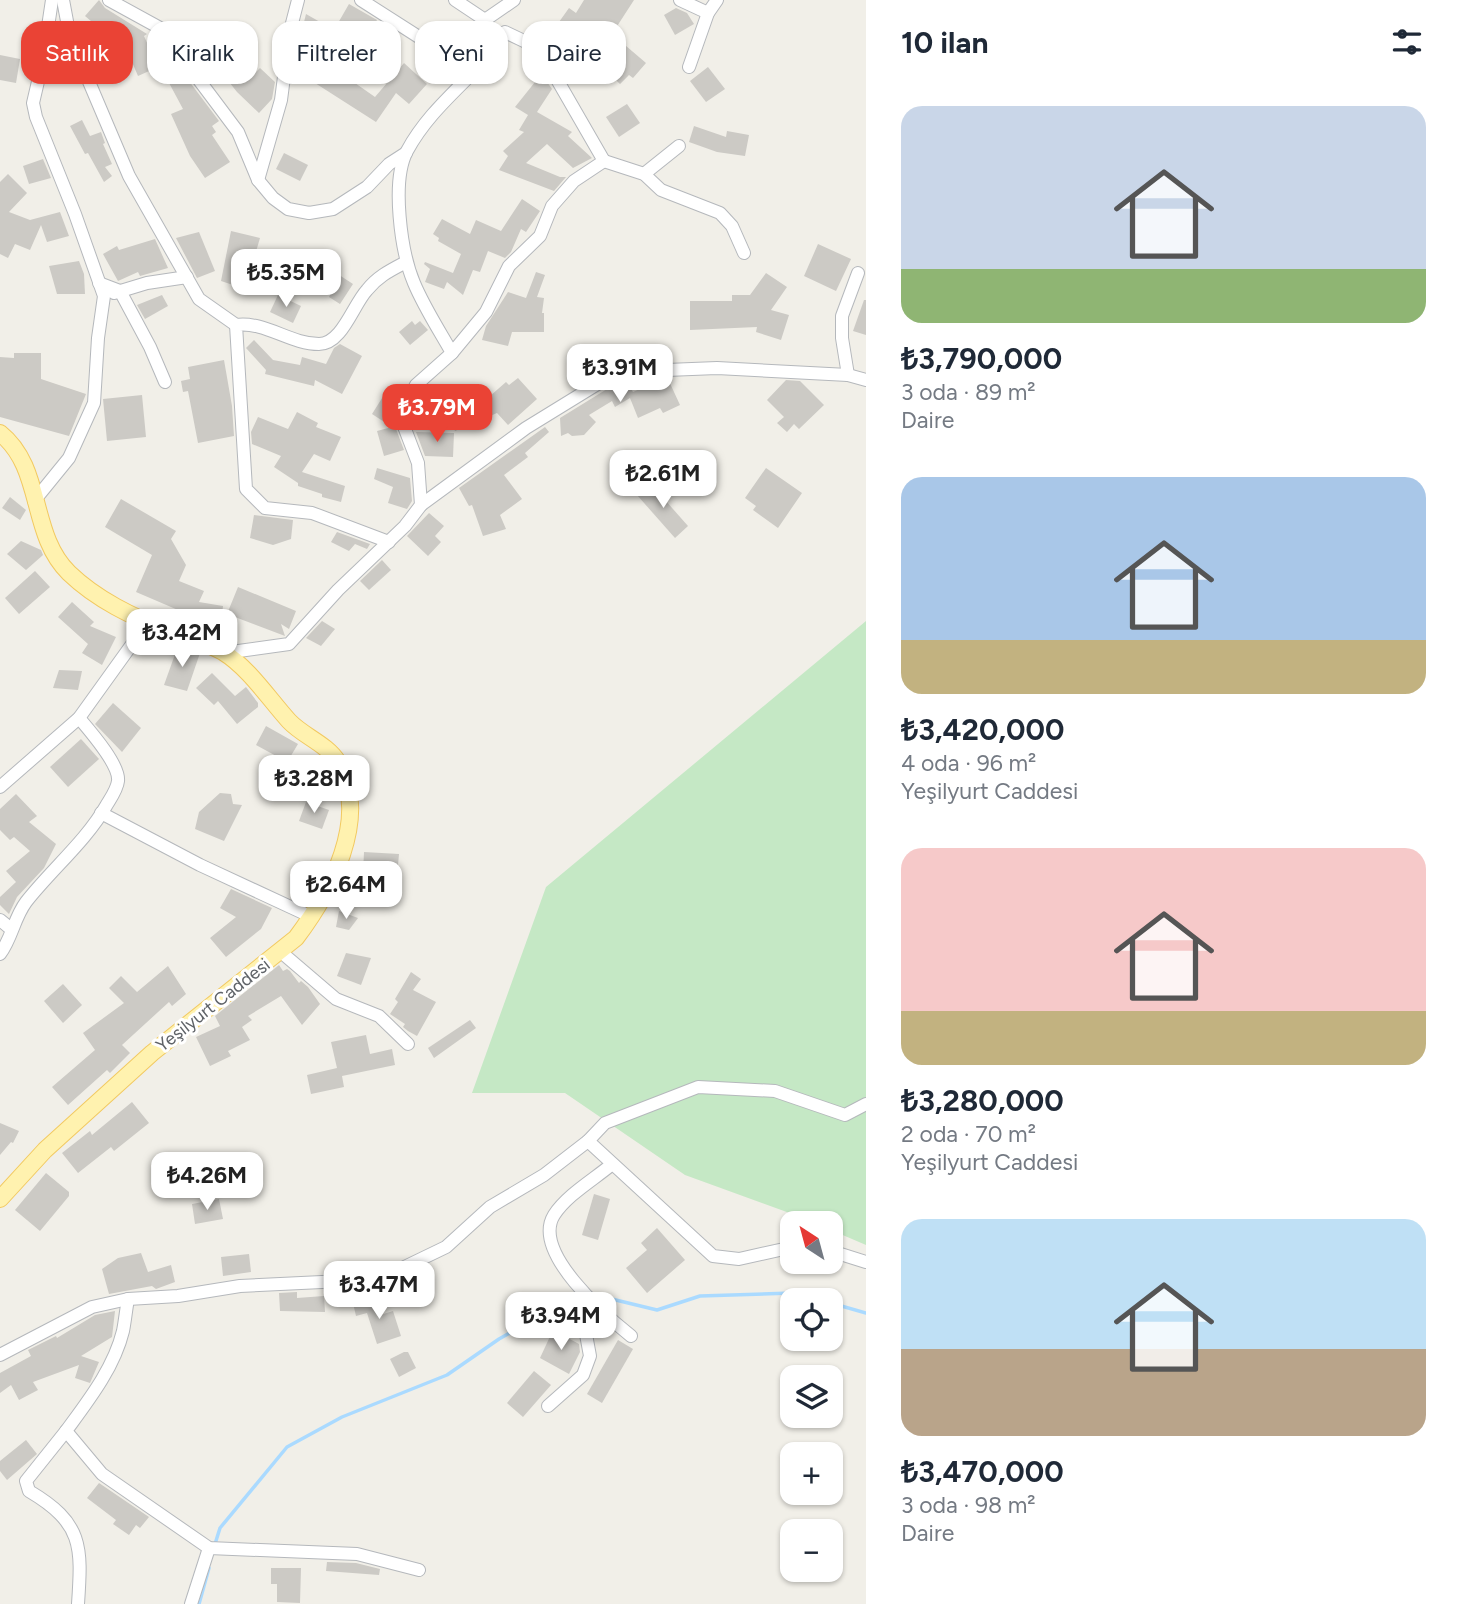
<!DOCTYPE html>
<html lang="tr">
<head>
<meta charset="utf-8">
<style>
  :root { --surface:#fff; --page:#f6f6f7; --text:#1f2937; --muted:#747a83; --accent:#ea4335 }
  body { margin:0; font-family:Figtree,sans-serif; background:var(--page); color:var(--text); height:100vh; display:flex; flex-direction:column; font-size:26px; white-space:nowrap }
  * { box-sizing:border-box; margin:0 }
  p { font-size:23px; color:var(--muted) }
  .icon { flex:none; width:38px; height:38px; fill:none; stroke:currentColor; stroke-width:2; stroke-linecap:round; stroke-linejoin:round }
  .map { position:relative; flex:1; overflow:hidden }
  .side { display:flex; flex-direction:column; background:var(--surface); width:595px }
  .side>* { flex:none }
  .guide { position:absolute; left:21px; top:21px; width:665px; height:63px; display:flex; gap:14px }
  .needle { width:46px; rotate:324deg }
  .fabs { position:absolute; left:780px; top:1211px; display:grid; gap:14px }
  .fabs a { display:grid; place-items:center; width:63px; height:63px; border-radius:14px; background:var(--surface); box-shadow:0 2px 5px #0004; font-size:35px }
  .price { position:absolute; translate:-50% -60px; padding:0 16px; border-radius:14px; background:#fff; color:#222; font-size:23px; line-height:46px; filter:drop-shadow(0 2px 4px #0008) }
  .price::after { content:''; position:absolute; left:50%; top:42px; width:21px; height:16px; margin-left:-10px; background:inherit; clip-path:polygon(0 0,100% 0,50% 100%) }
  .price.on { background:var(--accent); color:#fff }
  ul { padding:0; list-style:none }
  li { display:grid; align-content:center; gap:14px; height:371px; padding:0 35px }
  li span { display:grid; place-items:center; height:217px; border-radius:21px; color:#555 }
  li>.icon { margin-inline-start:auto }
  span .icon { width:126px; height:126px; fill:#fffc; stroke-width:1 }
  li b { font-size:30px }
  h2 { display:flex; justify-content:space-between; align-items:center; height:84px; padding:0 35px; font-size:30px }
  .pill { padding:0 24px; border-radius:21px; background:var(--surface); box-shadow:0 2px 5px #0004; font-size:24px; line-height:63px }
  .pill.on { background:var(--accent); color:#fff }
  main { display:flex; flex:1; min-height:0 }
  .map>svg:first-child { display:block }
  .green { fill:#c5e8c5 }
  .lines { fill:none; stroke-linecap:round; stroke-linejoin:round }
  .stream { stroke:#aadaff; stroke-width:3.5 }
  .building { fill:#cccac5 }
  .minor-casing { stroke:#b5b8bc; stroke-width:14 }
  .major-casing { stroke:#f2c960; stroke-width:18 }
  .minor { stroke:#fff; stroke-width:12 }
  .major { stroke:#fff2af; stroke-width:16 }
  .labels { text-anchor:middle; stroke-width:6; stroke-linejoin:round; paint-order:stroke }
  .street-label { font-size:18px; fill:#5f6368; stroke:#fff }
</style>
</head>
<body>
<main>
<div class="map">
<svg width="866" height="1604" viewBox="0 0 866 1604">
  <rect width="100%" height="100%" fill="#f1efe8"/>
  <!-- green -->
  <polygon class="green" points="866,621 866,1245 831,1230 831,1223 817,1223 685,1175 565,1093 472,1093 546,887"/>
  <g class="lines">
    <!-- stream -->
    <g class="stream">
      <polyline points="591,1294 657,1310 700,1296 792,1293 819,1300"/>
      <polyline points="831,1303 866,1313"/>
      <polyline points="215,1544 220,1528 287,1447 342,1417 447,1375 499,1339 581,1293"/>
      <polyline points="199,1604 209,1568"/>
    </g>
  </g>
  <!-- building -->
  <g class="building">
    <polygon points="99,0 105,8 147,34 144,36 158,67 138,76 126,48 114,55 99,37 104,32 85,16"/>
    <polygon points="584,0 634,0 612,34 646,63 633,78 629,75 620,84 605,69 600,75 581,59 591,46 559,22 569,8 576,13"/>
    <polygon points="349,4 377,20 345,76 375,97 404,63 427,84 409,104 396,93 376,122 315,83 329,63 298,46 306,14 334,30"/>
    <polygon points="676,8 687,13 694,24 675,35 664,15"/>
    <polygon points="215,25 231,47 229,49 253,75 260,68 275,82 272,99 259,113 237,92 196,40"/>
    <polygon points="0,55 20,59 16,83 0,80"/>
    <polygon points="708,67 725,89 706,102 690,81"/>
    <polygon points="538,69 552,89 537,112 572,132 568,136 592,158 573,168 547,144 526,163 560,177 566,177 554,191 499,170 508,156 503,151 524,132 519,130 528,115 515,107 535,82 530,77"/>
    <polygon points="183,73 219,121 212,126 216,132 212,135 230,162 205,178 190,156 171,114 183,109 168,81"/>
    <polygon points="627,104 640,123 619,137 606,117"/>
    <polygon points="82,120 90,136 101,132 105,143 103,144 112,164 105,167 112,176 104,182 88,153 85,154 70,126"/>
    <polygon points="694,126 726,137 727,131 749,135 745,156 717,152 689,142"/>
    <polygon points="284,153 308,165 300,181 276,169"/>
    <polygon points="43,159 51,178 29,184 23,166"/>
    <polygon points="8,174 27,193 9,212 30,220 60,212 69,236 47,242 41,225 30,250 15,244 8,258 0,254 0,182"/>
    <polygon points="522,199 540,211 526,232 521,229 511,252 505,258 488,251 480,272 473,270 463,295 447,282 444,289 425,282 430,269 424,264 425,262 453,273 461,254 438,241 439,238 433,234 442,219 470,234 476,220 501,231"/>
    <polygon points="231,231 260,238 245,289 221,281"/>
    <polygon points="199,232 215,271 197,278 176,238"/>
    <polygon points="155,239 168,268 140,276 138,272 118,281 103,254 117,246 119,250"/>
    <polygon points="818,244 851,259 836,291 804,276"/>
    <polygon points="79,261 84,274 85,294 57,294 49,266"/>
    <polygon points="327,267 353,284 340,304 329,297 331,293 317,283"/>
    <polygon points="536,272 545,275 537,297 544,298 542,313 544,313 544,332 512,332 508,346 482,340 486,326 508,292 526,298"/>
    <polygon points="766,273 787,287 771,310 789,315 781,340 756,332 757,327 690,330 690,301 732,301 732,295 750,295"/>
    <polygon points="162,295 168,306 145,319 137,305"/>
    <polygon points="278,295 301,306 293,323 270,312"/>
    <polygon points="864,300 866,300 866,335 853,331"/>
    <polygon points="412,321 415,325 420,321 428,330 410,345 399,332"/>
    <polygon points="254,340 273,360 300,365 302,357 326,364 334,348 340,344 362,356 342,394 315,380 314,386 265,374 266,370 246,348"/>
    <polygon points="14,353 41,353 41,379 86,394 69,436 0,417 0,357 14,358"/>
    <polygon points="224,360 232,406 234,436 198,443 188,391 183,392 181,381 190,379 188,367"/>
    <polygon points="518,378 537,399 508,425 497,413 455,431 449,417 453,415 449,406 479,394 482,403 506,382 509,385"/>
    <polygon points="662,379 668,379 680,405 663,413 660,408 638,418 630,398 615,407 612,401 589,415 596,422 584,435 572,436 568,433 561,436 560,418 620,381 626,380 633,392"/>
    <polygon points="786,380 800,381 824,405 799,429 794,424 787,432 777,423 784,417 767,400"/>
    <polygon points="142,395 146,437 107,441 103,399"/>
    <polygon points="384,395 397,402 391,416 404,450 384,456 377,431 392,427 372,414"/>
    <polygon points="297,412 318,423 316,427 341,437 330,461 314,454 302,472 345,486 341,502 322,497 322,494 298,486 298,483 274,467 281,456 252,444 251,432 258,417 288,429"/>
    <polygon points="545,427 549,432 525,453 528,457 504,475 522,499 500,515 506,529 483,536 472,505 469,506 459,488"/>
    <polygon points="416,432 454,433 453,457 425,456"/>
    <polygon points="377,468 410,478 412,501 407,509 388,503 393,487 374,479"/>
    <polygon points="766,468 802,493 778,528 753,510 756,506 745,498"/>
    <polygon points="650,483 688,526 675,538 637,495"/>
    <polygon points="10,497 26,510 20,520 2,508"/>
    <polygon points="121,499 176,531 171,539 186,565 179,581 204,591 199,602 223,606 221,625 199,622 199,619 136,592 152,555 105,527"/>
    <polygon points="429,513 444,526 435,536 441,542 428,556 407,536"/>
    <polygon points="254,515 293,520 291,539 273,545 250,538"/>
    <polygon points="337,532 370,544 367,549 355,544 349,551 331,542"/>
    <polygon points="21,541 41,550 43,555 26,570 7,554"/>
    <polygon points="382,560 391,570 369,590 360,581"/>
    <polygon points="35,571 50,587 19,614 5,598"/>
    <polygon points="238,587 296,611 289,629 281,624 285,636 227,614"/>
    <polygon points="72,602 94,622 90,626 116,637 102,665 82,653 88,644 58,617"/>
    <polygon points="322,621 335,629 321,646 306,638"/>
    <polygon points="178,646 200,653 187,691 164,685"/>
    <polygon points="59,670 82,671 78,690 53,688"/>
    <polygon points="212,673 235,696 246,687 258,703 258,707 237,724 218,701 214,705 196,688"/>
    <polygon points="113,703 141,728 122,752 95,724"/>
    <polygon points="266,726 298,744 289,759 295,763 277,788 263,778 278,757 256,745"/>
    <polygon points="81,739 99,759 68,787 50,767"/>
    <polygon points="220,793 231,794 233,804 242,805 224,841 195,829 199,812"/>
    <polygon points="16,794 37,816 29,822 56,844 44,868 17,897 9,914 0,905 0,897 16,882 6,871 30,851 14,837 10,840 0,830 0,809"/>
    <polygon points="306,802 329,810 322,829 299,821"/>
    <polygon points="364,852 399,854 397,876 363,874"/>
    <polygon points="231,889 272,908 261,929 226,957 210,938 236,917 220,908"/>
    <polygon points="339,911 358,918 349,930 336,927"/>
    <polygon points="346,953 371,958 361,985 337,976"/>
    <polygon points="279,965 283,971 287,969 290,971 299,983 301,981 308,987 320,1004 302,1025 281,996 248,1016 252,1020 242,1027 250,1040 228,1051 231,1056 210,1066 196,1037 220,1026 215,1016"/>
    <polygon points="168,966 186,994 172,1006 169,1002 122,1045 130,1053 110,1073 107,1070 68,1105 52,1087 95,1050 83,1033 124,1003 109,988 121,976 137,992"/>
    <polygon points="411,972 421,979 413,990 436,1002 417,1036 408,1031 403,1027 405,1024 390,1014 398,1002 395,999"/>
    <polygon points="63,984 82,1005 63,1023 44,1001"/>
    <polygon points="470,1020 476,1028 434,1058 428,1048"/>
    <polygon points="366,1035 370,1054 392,1049 395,1065 342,1076 344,1087 311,1094 307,1075 337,1068 331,1042"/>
    <polygon points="132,1102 149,1123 114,1151 111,1147 78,1173 62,1153 90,1131 92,1135"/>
    <polygon points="0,1123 19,1131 13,1143 11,1142 0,1155"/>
    <polygon points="46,1173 69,1192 69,1196 40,1231 15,1210"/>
    <polygon points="594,1194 610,1199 598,1240 582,1235"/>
    <polygon points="219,1199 223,1219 195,1224 192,1204"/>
    <polygon points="657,1228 685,1260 647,1293 626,1268 647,1250 641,1243"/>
    <polygon points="141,1253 148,1272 171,1265 175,1282 156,1289 152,1286 109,1294 102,1269 118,1258"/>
    <polygon points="249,1254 251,1272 223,1276 221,1257"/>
    <polygon points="297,1292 297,1298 324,1296 325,1312 280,1311 279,1293"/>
    <polygon points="374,1299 377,1316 393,1311 401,1336 377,1344 367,1313 356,1316 353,1303"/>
    <polygon points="115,1311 112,1337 81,1356 99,1362 90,1383 75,1378 79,1365 33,1382 38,1390 19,1400 11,1385 0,1393 0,1373 31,1356 28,1350 56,1336 57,1338 95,1315"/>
    <polygon points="553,1330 579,1344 580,1352 569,1374 540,1358"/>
    <polygon points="618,1340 633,1349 602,1403 587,1394"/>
    <polygon points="404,1352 408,1352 416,1368 399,1377 390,1359"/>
    <polygon points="534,1371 551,1385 523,1417 507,1403"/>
    <polygon points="26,1440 37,1454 7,1480 0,1471 0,1461"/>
    <polygon points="99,1483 149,1517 140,1528 136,1525 129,1535 113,1524 116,1520 87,1498"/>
    <polygon points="327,1562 356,1563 380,1569 379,1575 326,1571"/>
    <polygon points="271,1568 301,1568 300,1603 277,1602 277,1584 271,1584"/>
  </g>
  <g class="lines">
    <defs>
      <g id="minor">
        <polyline points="63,0 70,37 129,176 199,299 236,325"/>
        <polyline points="109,0 160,28 238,132 258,180 273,198 288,209 309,213 333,209 367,187 389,164 406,153"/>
        <polyline points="361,0 472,71"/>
        <polyline points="680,0 708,13"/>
        <polyline points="485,20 514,0"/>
        <polyline points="689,67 708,13 717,0"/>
        <polyline points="604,161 644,174 661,190 720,213 732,226 744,253"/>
        <polyline points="644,174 679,146"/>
        <polyline points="258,180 281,100 290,31 298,0"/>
        <polyline points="99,283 120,291 150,347 165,382"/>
        <polyline points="114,293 147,283 187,277"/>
        <polyline points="452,353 486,312 509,266 540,236 552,206 574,181 604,161 555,76 526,42 505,32 494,50"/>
        <polyline points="848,375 842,338 842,316 858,273"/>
        <polyline points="34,501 69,458 94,403 98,338 104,296 75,214 36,117 33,103 43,60 52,0"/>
        <polyline points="421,505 526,428 617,372 717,368 848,375 866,380"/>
        <path d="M389,542L312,513L265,508L246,489L236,325C265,321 290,344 319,344C342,344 353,305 367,290C378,276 391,270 406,262"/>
        <path d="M224,653L289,644L338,590L405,526L421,505L418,463L400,416L416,385L452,353C439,330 424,307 414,283C401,252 391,181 407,151C429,110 465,84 494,50L485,20L455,0"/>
        <polyline points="0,787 79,718 148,622"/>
        <polyline points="101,813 200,865 312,917"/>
        <polyline points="0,920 11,929"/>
        <polyline points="281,952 336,999 379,1016 408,1044"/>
        <path d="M0,954C12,938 14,918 26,902C51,870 86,841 106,806C110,799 117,790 118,781C120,765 90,731 79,718"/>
        <polyline points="588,1141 713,1256 739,1259 793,1247"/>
        <path d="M611,1165C593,1180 567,1195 554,1215C531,1252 606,1316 631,1336"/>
        <polyline points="831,1251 866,1262"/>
        <path d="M128,1299C126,1310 125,1321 123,1331C114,1368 88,1401 66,1431L102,1474L209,1548L357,1554L419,1570"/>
        <polyline points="0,1355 92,1307 128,1299 178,1296 240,1286 343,1281 388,1275 446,1247 490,1207 544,1175 588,1141 605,1123 698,1087 775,1091 845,1115 866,1104"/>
        <polyline points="548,1406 583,1375 590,1356 585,1329 597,1309"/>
        <path d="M66,1431L26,1481L29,1491C83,1523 82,1546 78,1604"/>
        <polyline points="191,1604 209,1548"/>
      </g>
      <path id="major" d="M0,433C44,468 29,534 69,573C97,600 133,617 169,631C187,637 207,643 223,652C249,668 269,699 289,721C303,736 327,744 338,762C371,818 330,893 296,938L152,1053L45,1150L0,1199"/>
    </defs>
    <!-- minor casing -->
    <use href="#minor" class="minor-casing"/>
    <!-- major casing -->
    <use href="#major" class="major-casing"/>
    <!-- minor -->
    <use href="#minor" class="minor"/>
    <!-- major -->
    <use href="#major" class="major"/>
  </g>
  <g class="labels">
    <!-- street labels -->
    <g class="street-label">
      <text transform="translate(213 1005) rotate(-38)" y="6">Yeşilyurt Caddesi</text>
    </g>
  </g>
</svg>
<div class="fabs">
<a><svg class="needle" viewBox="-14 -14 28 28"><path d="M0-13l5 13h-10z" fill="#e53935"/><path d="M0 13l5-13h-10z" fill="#747a83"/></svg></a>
<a><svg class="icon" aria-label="locate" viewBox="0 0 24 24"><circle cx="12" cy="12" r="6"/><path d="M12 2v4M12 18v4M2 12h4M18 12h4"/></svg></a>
<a><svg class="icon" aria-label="layers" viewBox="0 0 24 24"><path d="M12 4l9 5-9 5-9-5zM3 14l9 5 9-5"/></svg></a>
<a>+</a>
<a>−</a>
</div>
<b class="price" style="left:286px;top:309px">₺5.35M</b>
<b class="price" style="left:620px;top:404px">₺3.91M</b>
<b class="price on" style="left:437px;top:444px">₺3.79M</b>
<b class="price" style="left:663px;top:510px">₺2.61M</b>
<b class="price" style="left:182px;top:669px">₺3.42M</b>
<b class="price" style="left:314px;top:815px">₺3.28M</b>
<b class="price" style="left:346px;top:921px">₺2.64M</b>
<b class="price" style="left:207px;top:1212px">₺4.26M</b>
<b class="price" style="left:379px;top:1321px">₺3.47M</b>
<b class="price" style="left:561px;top:1352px">₺3.94M</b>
<div class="guide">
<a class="pill on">Satılık</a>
<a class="pill">Kiralık</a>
<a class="pill">Filtreler</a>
<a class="pill">Yeni</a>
<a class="pill">Daire</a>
</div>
</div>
<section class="side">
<h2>10 ilan<svg class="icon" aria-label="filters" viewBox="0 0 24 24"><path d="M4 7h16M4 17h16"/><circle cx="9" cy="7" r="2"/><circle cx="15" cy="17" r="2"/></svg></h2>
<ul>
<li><span style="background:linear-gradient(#c9d6e8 75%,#8fb573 0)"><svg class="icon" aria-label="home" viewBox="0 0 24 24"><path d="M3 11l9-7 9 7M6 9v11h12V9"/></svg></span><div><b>₺3,790,000</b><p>3 oda · 89 m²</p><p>Daire</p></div></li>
<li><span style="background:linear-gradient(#a9c7e8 75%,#c2b280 0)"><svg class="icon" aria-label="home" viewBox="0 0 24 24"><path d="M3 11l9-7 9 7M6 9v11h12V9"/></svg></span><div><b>₺3,420,000</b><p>4 oda · 96 m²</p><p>Yeşilyurt Caddesi</p></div></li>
<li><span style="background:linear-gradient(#f6c9c9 75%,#c2b280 0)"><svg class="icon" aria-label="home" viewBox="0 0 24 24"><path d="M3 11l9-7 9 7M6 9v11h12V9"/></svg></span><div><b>₺3,280,000</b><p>2 oda · 70 m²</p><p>Yeşilyurt Caddesi</p></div></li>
<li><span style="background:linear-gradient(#bfe0f5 60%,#b9a48a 0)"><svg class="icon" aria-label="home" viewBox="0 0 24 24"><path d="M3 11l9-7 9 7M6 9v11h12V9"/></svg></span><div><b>₺3,470,000</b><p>3 oda · 98 m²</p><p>Daire</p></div></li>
</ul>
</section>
</main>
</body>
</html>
